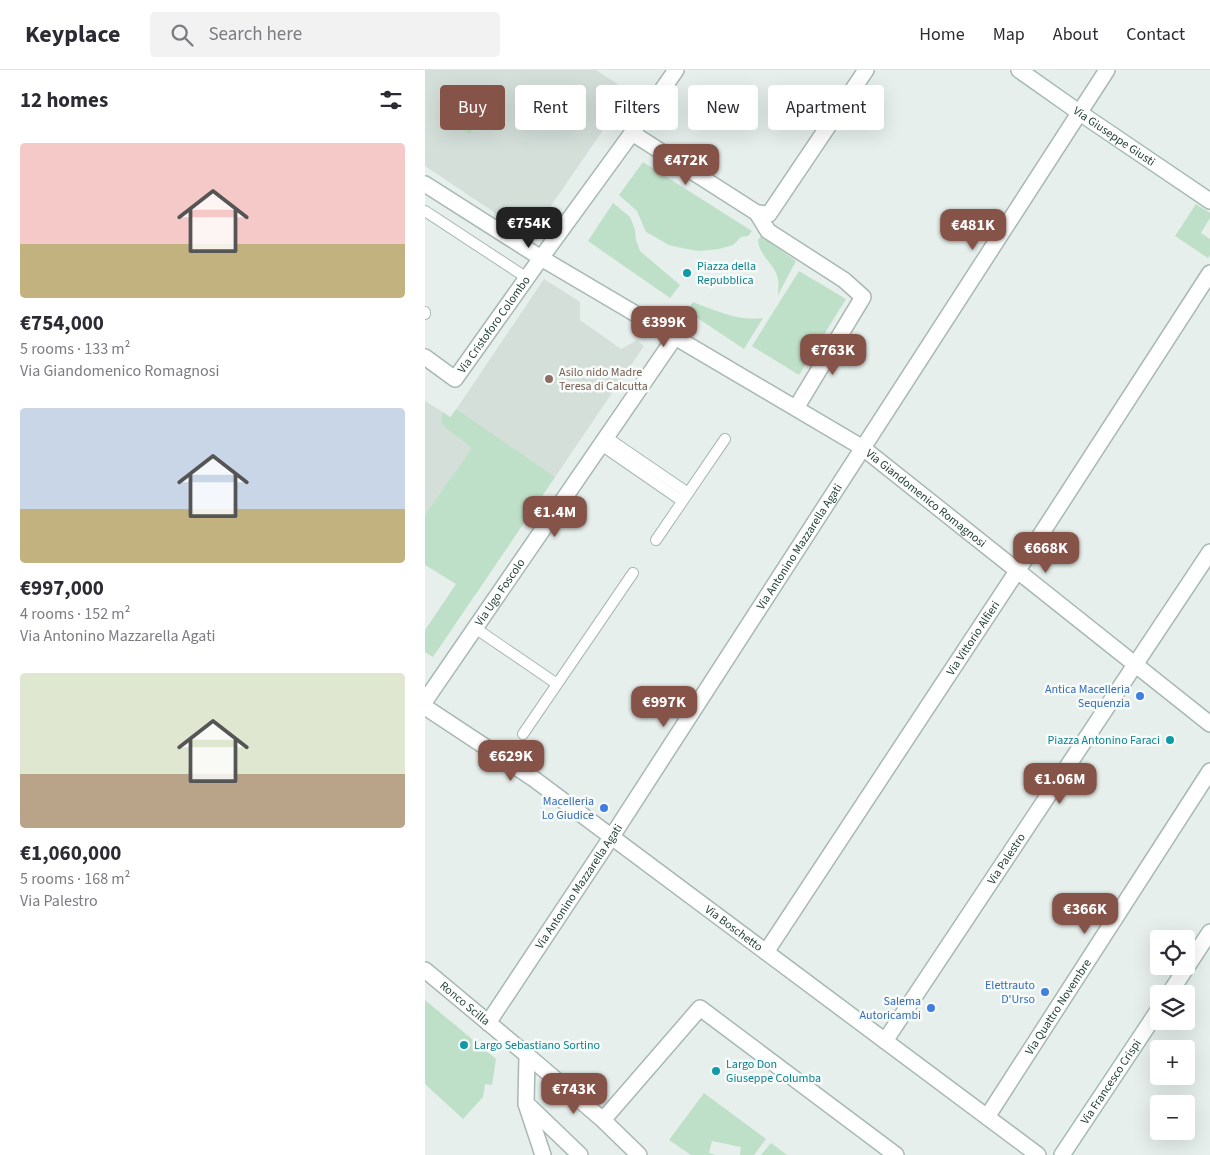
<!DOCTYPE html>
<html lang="en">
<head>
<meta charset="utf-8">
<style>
  :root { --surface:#fff; --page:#f2f2f3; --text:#2b2b33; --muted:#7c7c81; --line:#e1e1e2; --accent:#855347 }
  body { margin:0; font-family:"Source Sans 3",sans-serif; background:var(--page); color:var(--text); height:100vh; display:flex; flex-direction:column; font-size:19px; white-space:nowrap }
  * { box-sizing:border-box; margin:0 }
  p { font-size:16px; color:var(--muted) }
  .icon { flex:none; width:28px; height:28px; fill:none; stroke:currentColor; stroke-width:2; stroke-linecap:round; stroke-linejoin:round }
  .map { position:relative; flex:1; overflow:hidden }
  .side { display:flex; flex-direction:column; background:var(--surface); width:425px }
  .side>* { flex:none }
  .hud { position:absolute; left:15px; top:15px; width:475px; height:45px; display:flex; gap:10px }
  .controls { position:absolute; left:725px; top:860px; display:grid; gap:10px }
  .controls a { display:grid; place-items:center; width:45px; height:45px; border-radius:5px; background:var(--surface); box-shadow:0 5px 20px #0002; font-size:25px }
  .price { position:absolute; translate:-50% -42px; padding:0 11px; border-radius:10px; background:var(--accent); color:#fff; font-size:16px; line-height:32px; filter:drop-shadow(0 1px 2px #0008) }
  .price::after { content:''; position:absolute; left:50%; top:30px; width:15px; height:11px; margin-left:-8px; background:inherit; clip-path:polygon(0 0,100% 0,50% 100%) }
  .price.on { background:#222; color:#fff }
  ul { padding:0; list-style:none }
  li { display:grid; align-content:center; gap:10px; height:265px; padding:0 20px }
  li span { display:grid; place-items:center; height:155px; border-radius:5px; color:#555 }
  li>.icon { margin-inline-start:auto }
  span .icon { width:90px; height:90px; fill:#fffc; stroke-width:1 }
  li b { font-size:21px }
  h2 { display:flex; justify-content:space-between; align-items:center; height:60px; padding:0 20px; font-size:21px }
  .chip { padding:0 18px; border-radius:5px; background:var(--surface); box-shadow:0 5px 20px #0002; font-size:18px; line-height:45px }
  .chip.on { background:var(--accent); color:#fff }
  header { display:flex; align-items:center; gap:30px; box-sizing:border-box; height:70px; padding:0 25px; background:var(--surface); border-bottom:1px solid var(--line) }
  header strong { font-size:24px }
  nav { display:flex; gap:28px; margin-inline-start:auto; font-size:18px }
  .search { width:350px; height:45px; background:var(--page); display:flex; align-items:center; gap:12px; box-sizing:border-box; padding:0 18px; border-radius:5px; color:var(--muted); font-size:19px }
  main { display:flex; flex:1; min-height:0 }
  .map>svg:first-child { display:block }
  .built { fill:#d4dfda }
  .green { fill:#bfe0c8 }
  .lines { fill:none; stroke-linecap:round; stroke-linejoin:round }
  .lane-casing { stroke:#a8b8b2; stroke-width:12 }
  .street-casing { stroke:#a8b8b2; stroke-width:18 }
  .secondary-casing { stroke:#a4bbb3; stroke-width:18 }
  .lane { stroke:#fff; stroke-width:10 }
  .street { stroke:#fff; stroke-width:15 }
  .secondary { stroke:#fff; stroke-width:15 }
  .culture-dot { fill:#0f9aa8; stroke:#f7fbf9; stroke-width:2 }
  .education-dot { fill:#8d6e63; stroke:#f7fbf9; stroke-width:2 }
  .shop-dot { fill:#3f7fe0; stroke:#f7fbf9; stroke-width:2 }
  .labels { text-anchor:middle; stroke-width:5; stroke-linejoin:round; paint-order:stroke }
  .street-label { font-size:12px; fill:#24423a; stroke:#f7fbf9 }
  .culture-label { font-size:12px; fill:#0d838f; stroke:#f7fbf9; text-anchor:start }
  .education-label { font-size:12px; fill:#785e54; stroke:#f7fbf9; text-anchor:start }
  .shop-label { font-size:12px; fill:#366cbe; stroke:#f7fbf9; text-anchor:end }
</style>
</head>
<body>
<header>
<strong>Keyplace</strong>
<div class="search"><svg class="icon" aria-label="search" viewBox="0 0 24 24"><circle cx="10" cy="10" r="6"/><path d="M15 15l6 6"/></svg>Search here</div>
<nav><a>Home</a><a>Map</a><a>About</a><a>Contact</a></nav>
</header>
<main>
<section class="side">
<h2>12 homes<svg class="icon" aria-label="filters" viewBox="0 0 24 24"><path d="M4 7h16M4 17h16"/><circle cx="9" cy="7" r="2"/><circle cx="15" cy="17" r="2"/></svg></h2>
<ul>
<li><span style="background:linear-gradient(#f6c9c9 65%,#c2b280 0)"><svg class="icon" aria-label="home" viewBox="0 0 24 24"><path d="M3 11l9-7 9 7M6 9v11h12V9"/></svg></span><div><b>€754,000</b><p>5 rooms · 133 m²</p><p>Via Giandomenico Romagnosi</p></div></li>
<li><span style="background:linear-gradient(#c9d6e8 65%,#c2b280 0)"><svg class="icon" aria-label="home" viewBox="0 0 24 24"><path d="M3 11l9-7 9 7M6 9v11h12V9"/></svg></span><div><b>€997,000</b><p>4 rooms · 152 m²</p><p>Via Antonino Mazzarella Agati</p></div></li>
<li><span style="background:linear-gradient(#dfe7d0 65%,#b9a48a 0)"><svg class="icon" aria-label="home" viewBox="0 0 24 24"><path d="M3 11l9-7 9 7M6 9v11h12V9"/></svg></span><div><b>€1,060,000</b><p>5 rooms · 168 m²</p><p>Via Palestro</p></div></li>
</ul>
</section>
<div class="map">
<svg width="785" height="1085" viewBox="0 0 785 1085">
  <rect width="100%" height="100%" fill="#e6efeb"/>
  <!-- built -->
  <g class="built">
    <polygon points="0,0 171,0 212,27 189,57 183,53 110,159 117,164 112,171 0,96"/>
    <polygon points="119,209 155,232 155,250 196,279 212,270 219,276 50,525 0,489 0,331 26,347"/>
  </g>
  <!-- green -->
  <g class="green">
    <polygon points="33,27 58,45 44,64 19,46"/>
    <polygon points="218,92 327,161 323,166 316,167 308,175 294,179 275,181 261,179 244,175 221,162 212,141 194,125"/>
    <polygon points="188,133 205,147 210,160 211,170 215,181 255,215 245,228 163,171"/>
    <polygon points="771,134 785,143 785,148 776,163 785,169 785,185 783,188 750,166"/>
    <path d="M336,166L371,191L353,225C353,220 354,214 353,209C350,194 334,186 333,170Z"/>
    <polygon points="374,201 421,229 374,305 327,276"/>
    <path d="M268,232C289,240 315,252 338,248L319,279L262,241Z"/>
    <polygon points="31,339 130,407 8,587 0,582 0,560 31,514 0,495 0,445 47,378 20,357 16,352 18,342 25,348"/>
    <polygon points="0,930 71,989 67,1015 60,1014 58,1027 38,1049 0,1014"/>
    <polygon points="279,1023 341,1069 329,1085 315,1085 316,1077 287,1071 284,1083 291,1085 266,1085 244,1070"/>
    <polygon points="346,1073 362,1085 336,1085"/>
  </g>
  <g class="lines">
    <defs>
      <g id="lane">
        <polyline points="0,141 102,208"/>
        <polyline points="0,242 0,244"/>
        <polyline points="181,367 263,423"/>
        <polyline points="176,375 257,431"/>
        <polyline points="231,470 300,369"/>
        <polyline points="50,558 132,614"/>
        <polyline points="98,664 208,503"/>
      </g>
      <g id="street">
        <polyline points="207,63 332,143 343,161 419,210 438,227 371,338"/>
        <path id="s1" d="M0,114L116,188L438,378L785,654"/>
        <polyline points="332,143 344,144 441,0"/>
        <path id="s2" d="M0,287L30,309L116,188L207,63L251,0"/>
        <path id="s3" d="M0,631L250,267"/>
        <path id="s4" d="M0,637L109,709L613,1085"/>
        <path id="s5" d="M341,882L600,489L785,203"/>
        <path id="s6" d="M0,900L102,985L101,1034L118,1085"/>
        <path id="s7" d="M63,953L193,757L682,0"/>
        <path id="s8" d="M460,971L785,482"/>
        <polyline points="102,985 178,1050 214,1085"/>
        <polyline points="104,1036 155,1085"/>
        <path id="s9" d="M562,1047L785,701"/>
        <polyline points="178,1050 275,938 471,1085"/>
      </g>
      <g id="secondary">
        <path id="s10" d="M594,0L655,43L785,131"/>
        <polyline points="744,924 785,862"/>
        <path id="s11" d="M637,1085L734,939"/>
      </g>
    </defs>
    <!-- lane casing -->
    <use href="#lane" class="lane-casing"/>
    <!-- street casing -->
    <use href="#street" class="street-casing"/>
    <!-- secondary casing -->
    <use href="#secondary" class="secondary-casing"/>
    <!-- lane -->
    <use href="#lane" class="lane"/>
    <!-- street -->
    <use href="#street" class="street"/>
    <!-- secondary -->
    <use href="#secondary" class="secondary"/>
  </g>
  <!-- markers -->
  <g class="culture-dot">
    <circle cx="262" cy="203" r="5"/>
    <circle cx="745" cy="670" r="5"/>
    <circle cx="39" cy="975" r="5"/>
    <circle cx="291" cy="1001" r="5"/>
  </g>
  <circle class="education-dot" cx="124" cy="309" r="5"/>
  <g class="shop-dot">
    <circle cx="715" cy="626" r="5"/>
    <circle cx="179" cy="738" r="5"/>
    <circle cx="620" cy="922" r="5"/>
    <circle cx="506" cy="938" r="5"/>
  </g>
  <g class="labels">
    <!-- street labels -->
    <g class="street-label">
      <text dy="4" stroke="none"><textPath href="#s10" startOffset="116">Via Giuseppe Giusti</textPath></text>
      <text dy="4" stroke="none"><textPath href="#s2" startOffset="104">Via Cristoforo Colombo</textPath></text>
      <text dy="4" stroke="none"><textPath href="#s1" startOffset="592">Via Giandomenico Romagnosi</textPath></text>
      <text dy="4" stroke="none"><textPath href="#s7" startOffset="569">Via Antonino Mazzarella Agati</textPath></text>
      <text dy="4" stroke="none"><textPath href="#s3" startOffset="132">Via Ugo Foscolo</textPath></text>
      <text dy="4" stroke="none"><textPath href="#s5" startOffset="376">Via Vittorio Alfieri</textPath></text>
      <text dy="4" stroke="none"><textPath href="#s8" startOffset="219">Via Palestro</textPath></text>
      <text dy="4" stroke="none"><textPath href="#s7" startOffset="164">Via Antonino Mazzarella Agati</textPath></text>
      <text dy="4" stroke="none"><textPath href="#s4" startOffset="380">Via Boschetto</textPath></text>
      <text dy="4" stroke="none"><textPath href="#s6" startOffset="52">Ronco Scilla</textPath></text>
      <text dy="4" stroke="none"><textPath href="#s9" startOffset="131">Via Quattro Novembre</textPath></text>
      <text dy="4" stroke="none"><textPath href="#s11" startOffset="88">Via Francesco Crispi</textPath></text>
    </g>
    <!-- culture labels -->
    <g class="culture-label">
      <text x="272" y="200">Piazza della<tspan x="272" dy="14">Repubblica</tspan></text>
      <text x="735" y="674" text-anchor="end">Piazza Antonino Faraci</text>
      <text x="49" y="979">Largo Sebastiano Sortino</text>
      <text x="301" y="998">Largo Don<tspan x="301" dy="14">Giuseppe Columba</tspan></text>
    </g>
    <!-- education labels -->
    <g class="education-label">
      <text x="134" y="306">Asilo nido Madre<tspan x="134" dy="14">Teresa di Calcutta</tspan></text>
    </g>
    <!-- shop labels -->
    <g class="shop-label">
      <text x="705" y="623">Antica Macelleria<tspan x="705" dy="14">Sequenzia</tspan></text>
      <text x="169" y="735">Macelleria<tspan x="169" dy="14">Lo Giudice</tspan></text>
      <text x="610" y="919">Elettrauto<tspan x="610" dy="14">D'Urso</tspan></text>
      <text x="496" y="935">Salema<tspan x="496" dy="14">Autoricambi</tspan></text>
    </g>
  </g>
</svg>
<div class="controls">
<a><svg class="icon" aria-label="locate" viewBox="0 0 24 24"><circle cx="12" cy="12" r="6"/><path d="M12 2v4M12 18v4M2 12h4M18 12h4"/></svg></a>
<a><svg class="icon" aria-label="layers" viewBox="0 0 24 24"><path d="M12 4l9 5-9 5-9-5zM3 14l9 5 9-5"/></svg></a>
<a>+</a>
<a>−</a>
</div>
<b class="price" style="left:261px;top:116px">€472K</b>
<b class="price on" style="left:104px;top:179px">€754K</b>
<b class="price" style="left:548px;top:181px">€481K</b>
<b class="price" style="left:239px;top:278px">€399K</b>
<b class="price" style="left:408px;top:306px">€763K</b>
<b class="price" style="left:130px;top:468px">€1.4M</b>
<b class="price" style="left:621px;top:504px">€668K</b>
<b class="price" style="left:239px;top:658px">€997K</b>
<b class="price" style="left:86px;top:712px">€629K</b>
<b class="price" style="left:635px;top:735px">€1.06M</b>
<b class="price" style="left:660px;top:865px">€366K</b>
<b class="price" style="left:149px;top:1045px">€743K</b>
<div class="hud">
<a class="chip on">Buy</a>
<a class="chip">Rent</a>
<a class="chip">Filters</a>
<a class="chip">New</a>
<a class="chip">Apartment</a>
</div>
</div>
</main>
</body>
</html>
